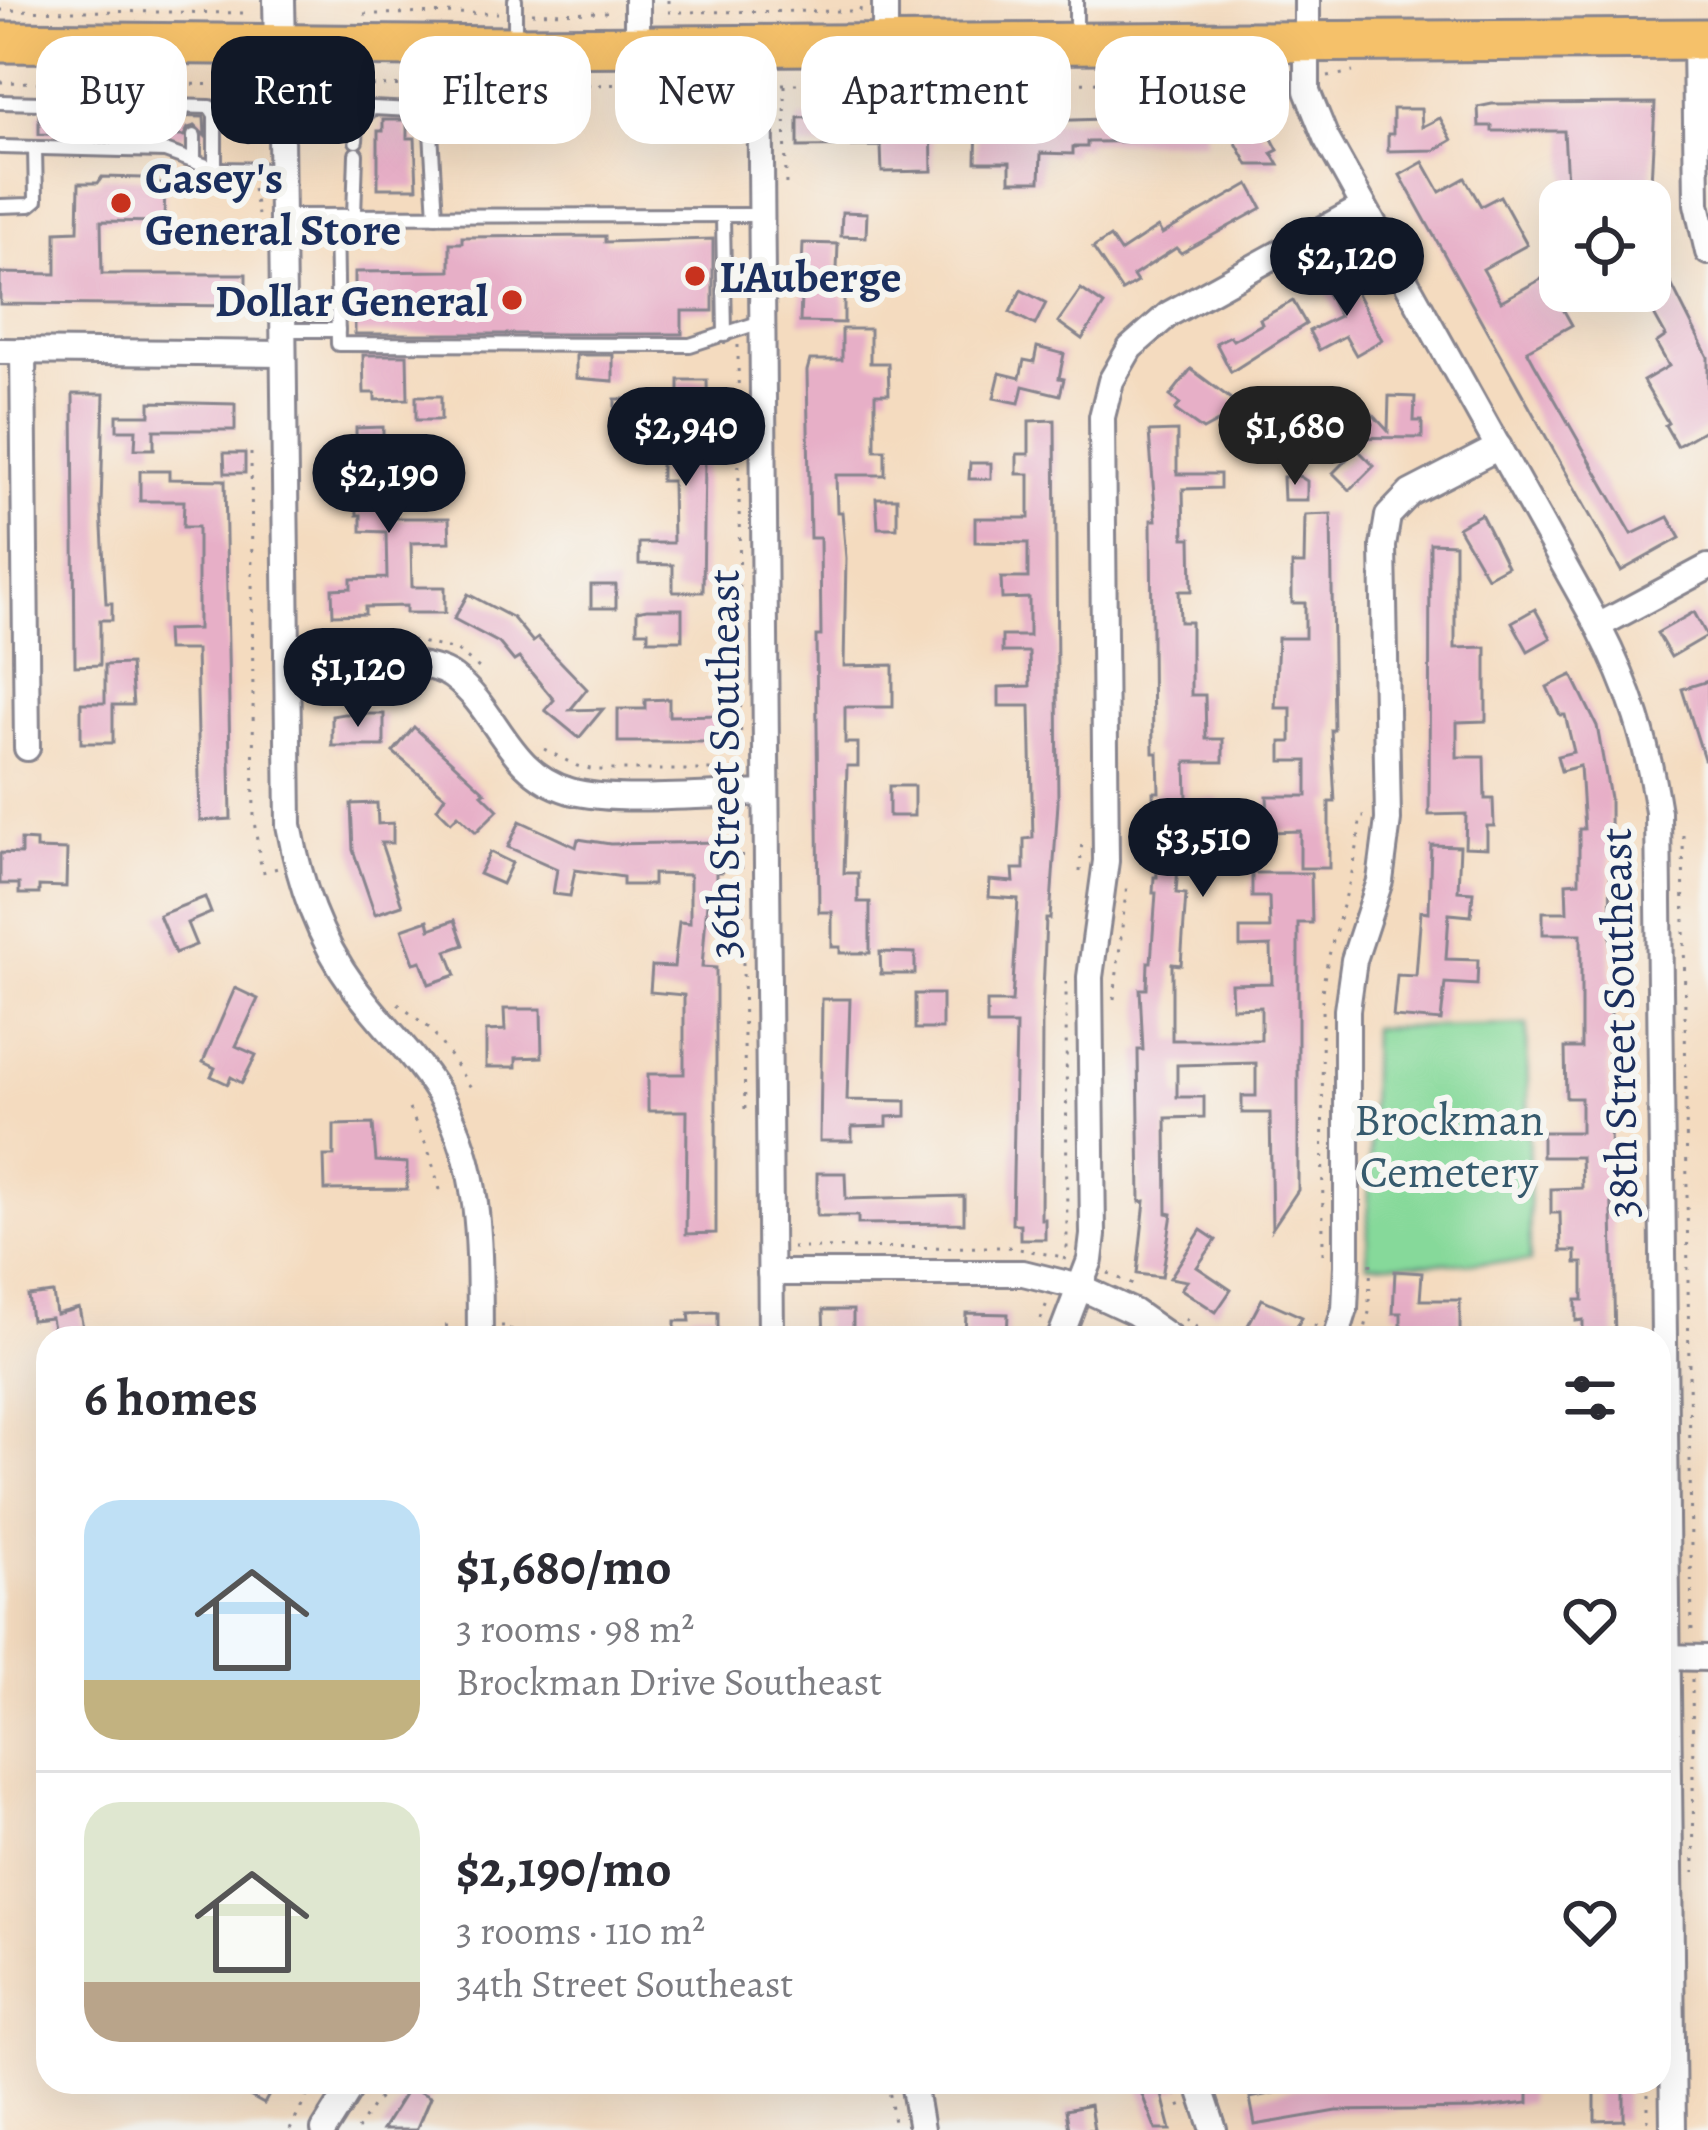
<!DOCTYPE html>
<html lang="en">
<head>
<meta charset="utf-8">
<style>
  :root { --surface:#fff; --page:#f7f7f7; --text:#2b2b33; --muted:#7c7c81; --line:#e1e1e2; --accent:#111827 }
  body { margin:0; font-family:Alegreya,serif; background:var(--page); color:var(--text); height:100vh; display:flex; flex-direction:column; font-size:45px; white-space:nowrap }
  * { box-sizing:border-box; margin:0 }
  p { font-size:39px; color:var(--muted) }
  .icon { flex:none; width:66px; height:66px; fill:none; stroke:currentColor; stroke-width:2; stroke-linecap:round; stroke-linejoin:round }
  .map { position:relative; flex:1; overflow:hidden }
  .details { position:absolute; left:36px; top:1326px; width:1635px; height:768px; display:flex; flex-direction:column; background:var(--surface); border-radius:36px; box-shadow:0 12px 48px #0002 }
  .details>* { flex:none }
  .hud { position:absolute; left:36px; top:36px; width:1638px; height:108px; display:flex; gap:24px }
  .tools { position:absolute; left:1539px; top:180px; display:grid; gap:24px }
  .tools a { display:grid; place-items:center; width:132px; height:132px; border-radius:24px; background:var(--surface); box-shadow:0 12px 48px #0002; font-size:60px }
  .price { position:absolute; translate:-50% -102px; padding:0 27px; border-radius:42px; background:var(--accent); color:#fff; font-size:39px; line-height:78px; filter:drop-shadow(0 3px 6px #0008) }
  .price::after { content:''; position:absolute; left:50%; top:72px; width:36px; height:27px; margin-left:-18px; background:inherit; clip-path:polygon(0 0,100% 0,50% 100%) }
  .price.active { background:#222; color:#fff }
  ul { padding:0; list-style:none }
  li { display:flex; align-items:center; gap:36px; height:300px; padding:0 48px }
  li+li { border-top:3px solid var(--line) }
  li span { display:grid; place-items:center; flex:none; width:336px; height:240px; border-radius:36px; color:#555 }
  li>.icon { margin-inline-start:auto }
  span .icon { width:144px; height:144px; fill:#fffc; stroke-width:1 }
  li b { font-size:51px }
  h2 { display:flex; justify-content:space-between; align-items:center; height:144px; padding:0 48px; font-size:51px }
  .chip { padding:0 42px; border-radius:36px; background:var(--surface); box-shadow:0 12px 48px #0002; font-size:42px; line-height:108px }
  .chip.active { background:var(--accent); color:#fff }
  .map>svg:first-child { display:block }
  .green { fill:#86d99a; stroke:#50847c; stroke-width:3 }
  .building { fill:#e7afc7 }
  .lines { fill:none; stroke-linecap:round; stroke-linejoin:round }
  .service-casing { stroke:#88858e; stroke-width:18 }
  .minor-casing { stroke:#88858e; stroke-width:30 }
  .tertiary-casing { stroke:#88858e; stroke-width:36 }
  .primary-casing { stroke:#88858e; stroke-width:45 }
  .path { stroke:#88858e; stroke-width:3; stroke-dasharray:3 9; stroke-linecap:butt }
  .service { stroke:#fff; stroke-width:12 }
  .minor { stroke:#fff; stroke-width:24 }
  .tertiary { stroke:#fff; stroke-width:30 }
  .primary { stroke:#f5c16b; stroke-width:39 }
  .poi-dot { fill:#c8321e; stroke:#f6f6f2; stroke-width:4.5 }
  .labels { text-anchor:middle; stroke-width:12; stroke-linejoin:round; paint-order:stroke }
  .poi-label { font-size:45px; font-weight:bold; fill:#1b2f5e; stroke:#f6f6f2; text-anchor:start }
  .street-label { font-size:45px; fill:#1b2f5e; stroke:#f6f6f2 }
  .park-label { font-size:45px; fill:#365a6d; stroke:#f6f6f2 }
</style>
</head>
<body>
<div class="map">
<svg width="1708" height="2130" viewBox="0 0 1708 2130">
  <rect width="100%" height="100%" fill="#f6f6f2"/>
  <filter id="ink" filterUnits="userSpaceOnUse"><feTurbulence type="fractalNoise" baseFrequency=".00833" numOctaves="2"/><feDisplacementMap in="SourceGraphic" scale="24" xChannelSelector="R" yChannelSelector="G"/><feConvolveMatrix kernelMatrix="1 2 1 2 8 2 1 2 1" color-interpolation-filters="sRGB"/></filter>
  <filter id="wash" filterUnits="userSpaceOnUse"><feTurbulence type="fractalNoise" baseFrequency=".004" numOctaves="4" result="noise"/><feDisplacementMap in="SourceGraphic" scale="48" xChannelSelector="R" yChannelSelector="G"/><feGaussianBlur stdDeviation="2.7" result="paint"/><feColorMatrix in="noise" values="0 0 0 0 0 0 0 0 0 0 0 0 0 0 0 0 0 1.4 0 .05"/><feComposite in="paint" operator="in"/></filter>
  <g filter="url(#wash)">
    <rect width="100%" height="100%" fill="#f4dbbf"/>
    <!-- green -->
    <polygon class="green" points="1527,1025 1530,1262 1367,1264 1372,1028"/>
    <g id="blocks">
      <!-- building -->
      <g class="building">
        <polygon points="1655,103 1651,184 1600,186 1601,201 1568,201 1564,131 1492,131 1492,126 1479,126 1478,107 1492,104"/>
        <polygon points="1393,109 1421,109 1422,127 1440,118 1452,140 1435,150 1388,151 1388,134 1393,134"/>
        <polygon points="39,113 204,117 205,136 195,126 188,128 184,136 39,134"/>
        <polygon points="931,113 932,171 882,172 881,146 798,147 798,118"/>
        <polygon points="1109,116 1205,117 1205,141 1087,142 1087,147 1073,147 1073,154 1041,153 1040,181 1010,181 1010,162 976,162 977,117 1043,121 1103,119"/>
        <polygon points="1253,117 1265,137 1270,135 1278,150 1272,153 1279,165 1248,165 1229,130"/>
        <polygon points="383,120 407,120 407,138 415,138 417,188 378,188 378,131 383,131"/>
        <polygon points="1423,162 1440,192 1465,178 1481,206 1500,196 1527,245 1483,269 1501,301 1545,277 1572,325 1527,350 1534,363 1632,534 1668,517 1680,538 1621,571 1400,175"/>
        <polygon points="102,177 143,178 146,184 165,184 164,222 101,221 102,274 246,274 246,306 0,304 0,273 56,274 56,232 78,231 79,183 98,183"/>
        <polygon points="1249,184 1262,208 1181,253 1176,248 1133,276 1137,282 1122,291 1093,248 1110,237 1120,252 1158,227 1162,234"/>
        <polygon points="842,212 867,213 866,237 841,236"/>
        <polygon points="605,236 605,242 713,239 713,311 682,311 682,334 355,334 355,272 450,271 450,243 462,243 462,237"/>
        <polygon points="1650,242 1708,357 1708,428 1677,446 1665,425 1668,423 1643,381 1669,366 1656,343 1666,336 1641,291 1650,291"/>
        <polygon points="803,243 838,244 836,295 844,295 844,323 800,322"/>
        <polygon points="1346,273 1382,340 1356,355 1345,336 1319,350 1309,331 1339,316 1323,286"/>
        <polygon points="1081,289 1104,305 1082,339 1058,322"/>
        <polygon points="1021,290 1046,303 1035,325 1010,312"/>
        <polygon points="1293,301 1306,324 1231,372 1216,343 1230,336 1233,340 1262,324 1260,319"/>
        <polygon points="842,329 870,329 870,363 888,363 889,394 875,394 875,450 885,450 885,475 836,475 837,512 842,512 846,558 844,666 893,665 893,707 845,707 845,743 858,743 858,766 847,766 844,873 858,873 858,902 870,902 870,953 840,953 840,947 832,947 832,912 819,912 816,636 821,636 820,538 810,538 807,371 810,360 842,360"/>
        <polygon points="1037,347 1064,354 1059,378 1064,379 1060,395 1023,386 1019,403 994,398 1000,373 1020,378 1024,360 1034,362"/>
        <polygon points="363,355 407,355 408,399 375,400 375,393 364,393"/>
        <polygon points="576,355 613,355 613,381 576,378"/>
        <polygon points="1191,369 1243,408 1203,430 1175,410 1180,404 1170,396"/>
        <polygon points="679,380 707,380 708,437 723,438 723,459 705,462 703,592 673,592 673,565 639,564 639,543 673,543 672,481 661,481 661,433 679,433"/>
        <polygon points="73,394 104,394 101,508 106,603 112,603 112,620 100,620 100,665 75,666"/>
        <rect x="416" y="396" width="25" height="24"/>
        <polygon points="1389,396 1415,397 1414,421 1422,421 1422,438 1334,437 1367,408 1388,431"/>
        <rect x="615" y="399" width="28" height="27"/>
        <polygon points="150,402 235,404 235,430 154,430 154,449 135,449 136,430 117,430 117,415 150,415"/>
        <polygon points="1055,420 1058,803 1050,919 1046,919 1042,1017 1041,1219 1045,1219 1045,1239 1020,1239 1020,1224 1012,1224 1016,1025 987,1025 987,1002 1012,1002 1018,899 989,897 990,880 1014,882 1013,869 1024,869 1024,839 1033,838 1030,706 999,706 999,687 1030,686 1029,652 1002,652 1002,636 1029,636 1029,598 1002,599 1001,578 1028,578 1028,543 975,542 975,518 1029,518 1029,474 1017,474 1017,454 1029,454 1029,421"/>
        <polygon points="383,427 383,443 406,443 406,460 392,460 388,518 449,518 450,542 411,543 412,587 445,587 445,613 406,613 406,606 365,607 365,614 333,615 332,589 351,588 351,579 387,578 386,532 361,531 361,515 357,515 356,428"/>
        <polygon points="1177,431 1177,474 1220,474 1220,488 1183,489 1184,538 1191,538 1192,591 1179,591 1180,622 1191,622 1191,695 1205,695 1206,739 1223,739 1223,762 1186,762 1187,799 1218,799 1218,817 1184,818 1185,853 1179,854 1176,893 1186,894 1181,965 1172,964 1172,1040 1261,1040 1261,1007 1232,1008 1231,984 1272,983 1271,946 1240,947 1240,929 1270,929 1269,897 1252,897 1252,873 1311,873 1312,923 1298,923 1298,1190 1272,1229 1270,1113 1242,1113 1242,1096 1256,1096 1256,1063 1177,1065 1177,1097 1204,1097 1204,1117 1166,1118 1167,1213 1172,1214 1162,1277 1137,1274 1145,1201 1140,1202 1138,1050 1143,1050 1140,989 1147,989 1148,962 1151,962 1156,893 1153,893 1154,877 1157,877 1153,792 1159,792 1158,753 1153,753 1151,520 1156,520 1149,432"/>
        <polygon points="1357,449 1374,466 1350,490 1333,473"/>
        <polygon points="224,453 245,453 245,473 225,473"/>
        <polygon points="970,463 991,463 991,479 969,479"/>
        <polygon points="140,471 169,471 169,479 225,480 231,819 200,821 196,650 167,650 166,630 198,629 198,527 183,527 184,501 140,501"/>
        <polygon points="1299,476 1307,481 1307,500 1284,500 1283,477"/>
        <polygon points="876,498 897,498 897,528 878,528"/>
        <polygon points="1331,514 1334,730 1331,730 1335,802 1329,802 1329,868 1300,868 1300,831 1270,832 1268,816 1267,796 1307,796 1307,761 1281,761 1281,742 1291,742 1291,708 1275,708 1278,638 1305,638 1305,603 1292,603 1292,564 1304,564 1305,515"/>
        <polygon points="1481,514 1507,566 1487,577 1458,527"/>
        <polygon points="1430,543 1455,544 1455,648 1486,647 1486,721 1457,722 1457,757 1484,757 1485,799 1493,799 1494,826 1487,826 1487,848 1465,847 1466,814 1429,815"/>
        <rect x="591" y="585" width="25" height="23"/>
        <polygon points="468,594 513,618 533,642 538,638 587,689 570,710 603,709 579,738 545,710 554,700 519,658 514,661 499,643 454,619"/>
        <polygon points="647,609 682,609 682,640 648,640 648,631 637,631 637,611"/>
        <polygon points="1535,609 1551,638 1528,651 1512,622"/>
        <polygon points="1694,612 1707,636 1671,657 1657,633"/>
        <polygon points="130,664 133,705 113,705 113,743 81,743 81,703 105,703 105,665"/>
        <polygon points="1572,675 1597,726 1610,798 1611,1033 1608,1045 1615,1338 1583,1338 1583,1320 1576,1321 1576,1300 1583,1300 1583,1263 1576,1263 1576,1251 1561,1251 1560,1213 1551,1213 1551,1189 1582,1188 1581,1157 1542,1157 1542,1132 1581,1132 1581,1098 1566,1098 1565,1048 1581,1048 1581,934 1543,934 1543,912 1567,912 1566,883 1579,882 1579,829 1584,829 1580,766 1561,771 1557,756 1574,752 1565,715 1560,715 1547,687"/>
        <polygon points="1708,681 1708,759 1704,759 1682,689"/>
        <polygon points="669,699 669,716 725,715 725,742 618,742 618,709 645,709 645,700"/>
        <polygon points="344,714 384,714 384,746 332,746 332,716"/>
        <polygon points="414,727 485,792 482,794 498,810 476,832 458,815 451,822 437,808 445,796 393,752"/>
        <rect x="889" y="786" width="25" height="30"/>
        <polygon points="377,803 378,824 393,823 393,843 381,843 402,905 375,914 353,850 351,804"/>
        <polygon points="520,821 576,847 578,839 610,844 722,842 722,872 716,872 716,903 707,903 702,967 716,968 716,1233 686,1234 687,1111 648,1111 648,1074 684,1074 684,995 650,992 652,966 674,967 679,922 690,923 690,875 653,874 653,885 623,885 623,877 575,870 570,896 553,894 557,869 508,847"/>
        <polygon points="21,840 36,841 36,849 67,850 66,887 39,886 39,894 19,894 19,884 0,884 0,853 21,854"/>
        <polygon points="1431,845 1460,846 1458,891 1473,892 1471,916 1449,914 1446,959 1478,960 1477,985 1445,983 1441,1021 1393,1017 1397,975 1416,976 1421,911 1429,912"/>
        <polygon points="490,852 512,863 502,884 479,874"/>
        <polygon points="205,897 211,913 187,923 196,945 175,953 159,915"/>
        <polygon points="428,920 430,929 455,920 464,945 447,951 456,975 429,984 421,961 414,963 402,929"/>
        <polygon points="880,952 915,953 915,974 881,974"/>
        <polygon points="235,988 258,999 236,1046 256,1055 242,1083 231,1077 228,1084 211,1076 215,1068 203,1062"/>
        <rect x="915" y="994" width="27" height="35"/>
        <polygon points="822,999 850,999 847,1100 906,1101 906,1116 887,1117 887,1126 852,1127 852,1141 820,1141"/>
        <polygon points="504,1009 541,1009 542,1057 516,1058 516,1067 486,1067 486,1031 505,1030"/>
        <polygon points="373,1124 376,1161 407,1163 407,1189 325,1190 324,1156 334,1156 334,1125"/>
        <polygon points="817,1173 845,1173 846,1199 964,1196 964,1223 858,1224 858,1216 817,1216"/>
        <polygon points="1201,1230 1216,1240 1197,1267 1231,1290 1216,1312 1181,1289 1187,1281 1170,1278"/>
        <polygon points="1395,1271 1422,1273 1420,1300 1460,1300 1460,1338 1401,1338 1401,1313 1393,1313"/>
        <polygon points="53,1293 56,1314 79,1308 85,1338 55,1338 51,1318 31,1320 28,1296"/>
        <polygon points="1262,1299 1302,1317 1291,1338 1258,1338 1245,1331"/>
        <polygon points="823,1310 853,1310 853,1338 824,1338"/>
        <polygon points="718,1312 718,1338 675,1338 675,1321 690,1321 689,1313"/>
        <polygon points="966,1313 1008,1314 1007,1338 965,1338"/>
        <polygon points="224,2082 276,2082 264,2104"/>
        <polygon points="1137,2082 1182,2082 1182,2087 1162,2095 1171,2130 1156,2130"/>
        <polygon points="1372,2082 1528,2082 1528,2103 1474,2109 1337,2111 1255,2125 1250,2098 1293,2089"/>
        <polygon points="1595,2082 1624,2082 1624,2120 1595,2121"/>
        <polygon points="409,2087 430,2097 416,2130 382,2130"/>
        <polygon points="1090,2105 1094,2130 1069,2130 1066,2110"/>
      </g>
    </g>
  </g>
  <g filter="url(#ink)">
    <use href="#blocks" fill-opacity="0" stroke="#88858e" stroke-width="3"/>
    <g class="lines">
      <defs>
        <g id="service">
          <polyline points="515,0 515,40"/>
          <polyline points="1076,0 1076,35"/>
          <polyline points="0,102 210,107 215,115 215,169"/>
          <polyline points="356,141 357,124 372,108 412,110 431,132 436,216"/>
          <polyline points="0,147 165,151 215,169 281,170"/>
          <polyline points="194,158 194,136"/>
          <polyline points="0,206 30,205 36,200 35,148"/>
          <polyline points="283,216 761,215"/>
          <polyline points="336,216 338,344 690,345 761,322"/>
          <polyline points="354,216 356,154"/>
          <polyline points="723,216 725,335"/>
          <polyline points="284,330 338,330"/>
        </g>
        <g id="minor">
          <polyline points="885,0 885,43"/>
          <path d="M1307,0V91L1326,138L1598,626C1631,690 1647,741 1658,812L1673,2130"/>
          <polyline points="1695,39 1697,204 1708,252"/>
          <polyline points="760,45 771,1338"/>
          <path d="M280,47L289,825C300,884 318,938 354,987C383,1027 420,1059 444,1103C484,1174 479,1260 480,1338"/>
          <polyline points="637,47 637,0"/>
          <polyline points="0,351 283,354"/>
          <polyline points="23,351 27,748"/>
          <polyline points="1598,626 1708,567"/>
          <path d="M289,664C329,664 422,653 453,677C499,711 506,772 570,791C615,804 715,794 765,793"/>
          <polyline points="770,1273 1023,1273 1080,1287 1134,1312 1171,1338"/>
          <polyline points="1060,1338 1090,1260 1093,1235 1090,977 1106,861 1102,417 1111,381 1130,348 1169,314 1363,207"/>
          <polyline points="1336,1338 1345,1309 1347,1265 1347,1010 1354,960 1380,881 1388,820 1383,546 1388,516 1410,493 1499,447"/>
          <polyline points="1659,1657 1708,1658"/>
          <polyline points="913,2082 921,2130"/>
          <polyline points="1198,2082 1214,2130"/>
          <polyline points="324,2130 354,2082"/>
        </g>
        <polyline id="tertiary" points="279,0 280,47"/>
        <polyline id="primary" points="0,42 515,47 1708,39"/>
      </defs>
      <!-- service casing -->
      <use href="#service" class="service-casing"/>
      <!-- minor casing -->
      <use href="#minor" class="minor-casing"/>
      <!-- tertiary casing -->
      <use href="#tertiary" class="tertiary-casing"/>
      <!-- primary casing -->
      <use href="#primary" class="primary-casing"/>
      <!-- path -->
      <g class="path">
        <polyline points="668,0 668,12 860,11 861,0"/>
        <polyline points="0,10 246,13"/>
        <polyline points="532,13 612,12"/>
        <polyline points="364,14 498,13"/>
        <polyline points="1328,77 1353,72"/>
        <polyline points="0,82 253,85"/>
        <polyline points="248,82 244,86 249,150"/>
        <polyline points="729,84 736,97"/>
        <polyline points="782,84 1283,81"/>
        <polyline points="785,85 786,190"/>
        <polyline points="311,86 737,84"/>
        <polyline points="305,97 309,82"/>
        <polyline points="253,189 258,215"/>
        <polyline points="738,345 741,774"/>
        <polyline points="251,453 254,821 262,872 278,868"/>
        <polyline points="411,640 456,650 483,671"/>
        <polyline points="544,749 577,766 595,770 740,770"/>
        <polyline points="741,818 745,1114"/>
        <polyline points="1683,835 1692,1636"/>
        <polyline points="1080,872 1082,839"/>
        <polyline points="1114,999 1127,883"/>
        <polyline points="398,1004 432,1030 474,1092"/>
        <polyline points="409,1109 428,1149 441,1193"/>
        <polyline points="792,1248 1008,1247 1063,1257"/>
        <path d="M1323,1254L1322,992C1330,931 1358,879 1360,817H1364"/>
        <polyline points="1064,1260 1067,1250 1066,982"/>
        <polyline points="1108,1273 1137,1287"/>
        <polyline points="1369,1302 1371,1262"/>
        <polyline points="1041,1319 1048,1300"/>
        <polyline points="1185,1319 1212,1338"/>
        <polyline points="501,1326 511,1326 511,1338"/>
        <polyline points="445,1338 445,1326 455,1326"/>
        <polyline points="1310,1338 1316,1323"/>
        <polyline points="1363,1338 1369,1312"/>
        <polyline points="1692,1679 1694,1873"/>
        <polyline points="888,2082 895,2130"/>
        <polyline points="1172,2082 1182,2111"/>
        <polyline points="1648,2082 1648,2130"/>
        <polyline points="290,2130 314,2082"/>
        <polyline points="357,2130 374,2104 395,2082"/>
      </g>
      <!-- service -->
      <use href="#service" class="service"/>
      <!-- minor -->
      <use href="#minor" class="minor"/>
      <!-- tertiary -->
      <use href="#tertiary" class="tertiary"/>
      <!-- primary -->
      <use href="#primary" class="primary"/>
    </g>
  </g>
  <!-- markers -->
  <g class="poi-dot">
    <circle cx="121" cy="203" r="12"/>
    <circle cx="695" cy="276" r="12"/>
    <circle cx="512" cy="300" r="12"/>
  </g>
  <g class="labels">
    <!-- poi labels -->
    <g class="poi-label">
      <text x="145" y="193">Casey's<tspan x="145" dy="52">General Store</tspan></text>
      <text x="719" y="292">L'Auberge</text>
      <text x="488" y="316" text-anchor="end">Dollar General</text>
    </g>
    <!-- street labels -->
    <g class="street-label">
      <text transform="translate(723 764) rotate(-90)" y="16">36th Street Southeast</text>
      <text transform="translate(1618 1023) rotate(-91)" y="16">38th Street Southeast</text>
    </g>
    <!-- park labels -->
    <g class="park-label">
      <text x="1449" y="1135">Brockman<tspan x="1449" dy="52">Cemetery</tspan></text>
    </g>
  </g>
</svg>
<div class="tools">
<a><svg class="icon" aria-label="locate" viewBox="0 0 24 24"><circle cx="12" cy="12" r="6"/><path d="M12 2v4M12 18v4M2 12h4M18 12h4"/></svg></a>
</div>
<b class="price" style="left:1347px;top:319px">$2,120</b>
<b class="price active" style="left:1295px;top:488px">$1,680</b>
<b class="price" style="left:686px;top:489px">$2,940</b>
<b class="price" style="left:389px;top:536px">$2,190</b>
<b class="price" style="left:358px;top:730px">$1,120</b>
<b class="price" style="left:1203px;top:900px">$3,510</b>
<div class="hud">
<a class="chip">Buy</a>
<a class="chip active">Rent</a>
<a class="chip">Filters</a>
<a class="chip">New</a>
<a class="chip">Apartment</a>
<a class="chip">House</a>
</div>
<section class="details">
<h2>6 homes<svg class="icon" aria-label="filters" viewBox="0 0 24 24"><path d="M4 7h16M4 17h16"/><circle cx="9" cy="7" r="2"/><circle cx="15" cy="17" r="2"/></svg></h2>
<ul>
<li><span style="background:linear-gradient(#bfe0f5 75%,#c2b280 0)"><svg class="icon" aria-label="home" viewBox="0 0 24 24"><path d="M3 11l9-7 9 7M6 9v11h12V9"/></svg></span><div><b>$1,680/mo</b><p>3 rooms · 98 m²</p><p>Brockman Drive Southeast</p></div><svg class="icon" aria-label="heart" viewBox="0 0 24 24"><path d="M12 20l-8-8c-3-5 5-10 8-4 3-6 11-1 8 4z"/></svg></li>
<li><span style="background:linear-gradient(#dfe7d0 75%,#b9a48a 0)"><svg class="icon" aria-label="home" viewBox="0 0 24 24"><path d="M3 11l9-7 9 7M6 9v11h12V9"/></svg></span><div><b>$2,190/mo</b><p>3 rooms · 110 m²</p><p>34th Street Southeast</p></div><svg class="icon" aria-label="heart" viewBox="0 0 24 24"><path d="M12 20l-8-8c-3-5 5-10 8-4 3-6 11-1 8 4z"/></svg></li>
</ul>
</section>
</div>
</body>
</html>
